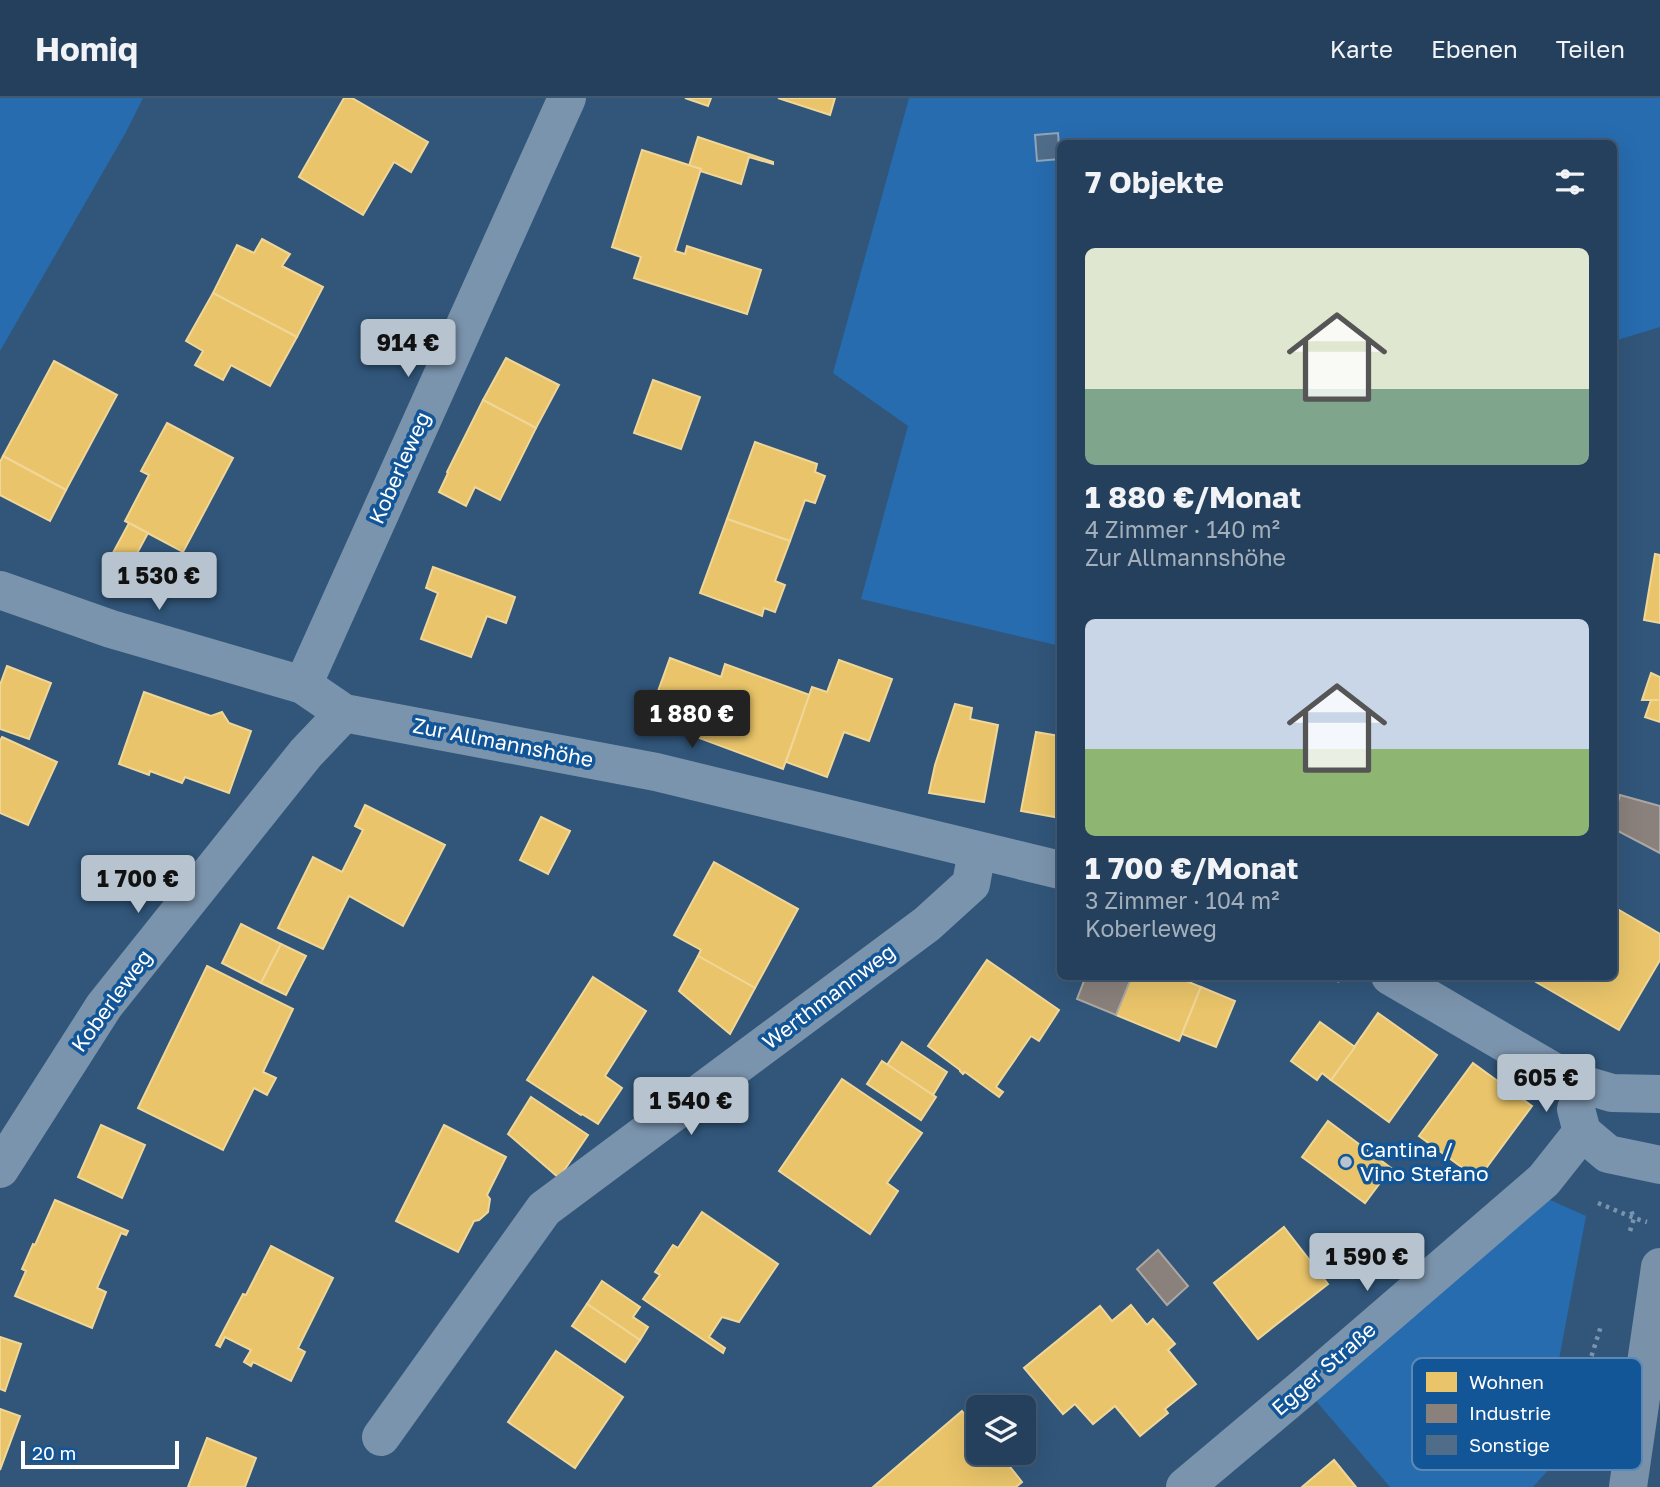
<!DOCTYPE html>
<html lang="de">
<head>
<meta charset="utf-8">
<style>
  :root { --surface:#25405c; --page:#2d4762; --text:#f1f3f6; --muted:#a3afbb; --line:#425972; --accent:#b7c4d0 }
  body { margin:0; font-family:"Golos Text",sans-serif; background:var(--page); color:var(--text); height:100vh; display:flex; flex-direction:column; font-size:26px; white-space:nowrap }
  * { box-sizing:border-box; margin:0 }
  p { font-size:23px; color:var(--muted) }
  .icon { flex:none; width:38px; height:38px; fill:none; stroke:currentColor; stroke-width:2; stroke-linecap:round; stroke-linejoin:round }
  .map { position:relative; flex:1; overflow:hidden }
  .panel { position:absolute; left:1057px; top:42px; width:560px; height:840px; display:flex; flex-direction:column; background:var(--surface); border-radius:10px; box-shadow:0 7px 28px #0002,0 0 0 2px var(--line) }
  .panel>* { flex:none }
  .fabs { position:absolute; left:966px; top:1297px; display:grid; gap:14px }
  .fabs a { display:grid; place-items:center; width:70px; height:70px; border-radius:10px; background:var(--surface); box-shadow:0 7px 28px #0002,0 0 0 2px var(--line); font-size:35px }
  .scale { position:absolute; left:21px; bottom:18px; width:158px; box-sizing:border-box; padding-left:7px; border:4px solid #fff; border-top:0; font-size:19px; line-height:24px; white-space:nowrap; color:#fff; -webkit-text-stroke:5px #135698; paint-order:stroke }
  .price { position:absolute; translate:-50% -60px; padding:0 16px; border-radius:7px; background:var(--accent); color:#111; font-size:23px; line-height:46px; filter:drop-shadow(0 2px 4px #0008) }
  .price::after { content:''; position:absolute; left:50%; top:42px; width:21px; height:16px; margin-left:-10px; background:inherit; clip-path:polygon(0 0,100% 0,50% 100%) }
  .price.on { background:#222; color:#fff }
  ul { padding:0; list-style:none }
  li { display:grid; align-content:center; gap:14px; height:371px; padding:0 28px }
  li span { display:grid; place-items:center; height:217px; border-radius:10px; color:#555 }
  li>.icon { margin-inline-start:auto }
  span .icon { width:126px; height:126px; fill:#fffc; stroke-width:1 }
  li b { font-size:30px }
  h2 { display:flex; justify-content:space-between; align-items:center; height:84px; padding:0 28px; font-size:30px }
  header { display:flex; align-items:center; gap:42px; box-sizing:border-box; height:98px; padding:0 35px; background:var(--surface); border-bottom:2px solid var(--line) }
  header strong { font-size:33px }
  nav { display:flex; gap:38px; margin-inline-start:auto; font-size:24px }
  .map>svg:first-child { display:block }
  .green { fill:#276caf }
  .homes { fill:#e9c46a; stroke:#f0d697; stroke-width:2 }
  .industry { fill:#8a817c; stroke:#ada7a3; stroke-width:2 }
  .building { fill:#4f6c89; stroke:#90a5b9; stroke-width:2 }
  .lines { fill:none; stroke-linecap:round; stroke-linejoin:round }
  .path { stroke:#7b94ad; stroke-width:4.5; stroke-dasharray:3.5 5; stroke-linecap:butt }
  .minor { stroke:#7b94ad; stroke-width:38 }
  .major { stroke:#7992aa; stroke-width:38 }
  .poi-dot { fill:#b7c4d0; stroke:#135698; stroke-width:2.5 }
  .labels { text-anchor:middle; stroke-width:7; stroke-linejoin:round; paint-order:stroke }
  .street-label { font-size:21px; fill:#fff; stroke:#135698 }
  .poi-label { font-size:21px; fill:#fff; stroke:#135698; text-anchor:start }
  .key { fill:#135698; stroke:#5a89b7; stroke-width:2 }
  .key-label { font-size:19px; fill:#fff }
</style>
</head>
<body>
<header>
<strong>Homiq</strong>
<nav><a>Karte</a><a>Ebenen</a><a>Teilen</a></nav>
</header>
<div class="map">
<svg width="1660" height="1389" viewBox="0 0 1660 1389">
  <rect width="100%" height="100%" fill="#31567a"/>
  <!-- green -->
  <g class="green">
    <polygon points="0,0 143,0 126,34 0,253"/>
    <polygon points="909,0 1660,0 1660,229 1614,243 1614,46 1060,46 1060,548 861,501 908,328 833,275"/>
    <polygon points="1530,1093 1586,1118 1554,1288 1551,1369 1533,1389 1390,1389 1304,1289"/>
  </g>
  <!-- homes -->
  <g class="homes">
    <polygon points="344,0 352,0 428,44 411,74 394,64 363,117 299,79"/>
    <polygon points="685,0 711,0 708,8"/>
    <polygon points="778,0 835,0 830,17"/>
    <polygon points="698,39 773,64 773,66 749,59 741,86 700,73 701,71 689,68"/>
    <polygon points="642,52 701,71 675,153 685,156 687,148 761,172 747,216 634,180 641,159 612,149"/>
    <polygon points="262,141 290,156 282,168 323,189 297,239 213,195 237,147 254,155"/>
    <polygon points="213,195 297,239 270,288 231,267 223,282 195,267 203,253 186,243"/>
    <polygon points="506,260 559,287 536,330 483,302"/>
    <polygon points="54,263 117,297 66,392 3,358"/>
    <polygon points="653,282 700,299 681,351 634,335"/>
    <polygon points="483,302 536,330 500,402 475,389 466,408 439,394 448,375 447,374"/>
    <polygon points="167,325 233,360 183,454 125,423 149,377 141,373"/>
    <polygon points="755,344 817,366 815,374 825,378 815,405 805,402 790,443 727,421"/>
    <polygon points="3,358 66,392 50,423 0,397 0,364"/>
    <polygon points="727,421 790,443 775,483 785,487 775,514 764,510 762,518 700,495"/>
    <polygon points="129,425 148,435 127,474 108,464"/>
    <polygon points="1655,456 1660,457 1660,525 1644,522"/>
    <polygon points="433,469 515,499 506,525 487,518 471,559 421,541 438,495 426,490"/>
    <polygon points="670,560 721,579 725,566 810,597 783,671 648,621"/>
    <polygon points="839,562 892,581 869,643 844,634 827,679 786,664 812,589 827,594"/>
    <polygon points="7,568 51,585 29,641 0,631 0,587"/>
    <polygon points="1651,575 1660,579 1660,602 1642,602"/>
    <polygon points="144,594 211,618 222,614 229,625 251,633 229,695 185,679 182,685 150,673 149,677 119,666"/>
    <polygon points="1651,602 1660,602 1660,624 1645,619"/>
    <polygon points="955,606 972,610 970,621 998,627 984,704 929,695 935,667"/>
    <polygon points="1036,634 1060,638 1060,720 1021,713"/>
    <polygon points="2,639 57,664 28,727 0,715 0,643"/>
    <polygon points="365,707 445,747 403,828 349,798 323,851 278,830 313,759 342,774 363,732 355,728"/>
    <polygon points="541,719 570,733 548,776 520,762"/>
    <polygon points="714,764 798,811 755,890 698,858 701,852 674,837"/>
    <polygon points="1614,809 1660,836 1660,862 1619,932 1536,884 1540,878 1614,878"/>
    <polygon points="241,826 281,846 261,885 222,865"/>
    <polygon points="281,846 306,858 286,897 261,885"/>
    <polygon points="698,858 755,890 730,936 679,893"/>
    <polygon points="987,862 1059,912 1039,943 1031,938 996,989 1003,994 999,999 965,974 963,976 960,973 960,972 928,948"/>
    <polygon points="207,868 293,911 263,974 276,980 267,997 254,990 223,1052 138,1010"/>
    <polygon points="1132,878 1174,878 1201,889 1179,943 1116,917"/>
    <polygon points="593,879 646,913 605,978 622,990 598,1026 582,1016 581,1017 527,982"/>
    <polygon points="1201,889 1235,903 1216,949 1182,936"/>
    <polygon points="1378,915 1437,957 1389,1024 1331,982"/>
    <polygon points="1320,924 1355,949 1331,982 1322,975 1317,982 1291,963"/>
    <polygon points="902,944 947,974 933,997 887,967"/>
    <polygon points="882,963 936,999 921,1022 867,986"/>
    <polygon points="1473,965 1532,1008 1478,1081 1419,1038"/>
    <polygon points="842,981 922,1035 887,1085 898,1093 870,1136 779,1073"/>
    <polygon points="531,999 588,1037 559,1080 508,1036"/>
    <polygon points="1328,1023 1391,1070 1365,1105 1302,1059"/>
    <polygon points="101,1027 145,1047 122,1100 78,1079"/>
    <polygon points="444,1027 506,1059 487,1097 490,1101 488,1114 479,1122 474,1123 458,1154 396,1123"/>
    <polygon points="55,1102 128,1133 126,1137 121,1135 97,1190 106,1194 92,1230 15,1198 26,1173 22,1171 33,1146 35,1147"/>
    <polygon points="702,1114 778,1166 739,1224 722,1219 709,1239 725,1250 723,1255 643,1201 660,1177 655,1174 673,1147 678,1150"/>
    <polygon points="1284,1129 1328,1186 1258,1241 1214,1185"/>
    <polygon points="271,1148 333,1180 298,1250 305,1254 291,1283 253,1264 251,1268 244,1264 251,1252 225,1239 220,1249 216,1247 243,1196 246,1197"/>
    <polygon points="602,1183 640,1209 633,1219 648,1229 640,1242 587,1206"/>
    <polygon points="587,1206 640,1242 625,1264 572,1228"/>
    <polygon points="1131,1207 1147,1227 1153,1221 1175,1246 1168,1252 1196,1286 1165,1311 1168,1315 1140,1338 1115,1308 1093,1326 1075,1306 1063,1316 1024,1270 1100,1208 1112,1223"/>
    <polygon points="0,1239 21,1246 5,1293 0,1291"/>
    <polygon points="556,1253 623,1299 575,1370 508,1324"/>
    <polygon points="0,1311 20,1318 0,1372"/>
    <polygon points="962,1313 978,1333 978,1354 1004,1354 1006,1357 1003,1360 1022,1384 1016,1389 873,1389"/>
    <polygon points="207,1340 256,1360 245,1389 188,1389"/>
    <polygon points="1334,1362 1356,1389 1302,1389"/>
  </g>
  <!-- industry -->
  <g class="industry">
    <polygon points="1620,697 1660,708 1660,755 1614,731 1614,717"/>
    <polygon points="1086,878 1132,878 1116,917 1077,901"/>
    <polygon points="1158,1152 1188,1188 1167,1207 1137,1171"/>
  </g>
  <!-- building -->
  <polygon class="building" points="1058,35 1060,61 1037,63 1035,37"/>
  <g class="lines">
    <!-- path -->
    <g class="path">
      <polyline points="1329,878 1344,885"/>
      <polyline points="1598,1105 1634,1120 1630,1110"/>
      <polyline points="1630,1133 1634,1120 1647,1124"/>
      <polyline points="1580,1367 1582,1288 1601,1228"/>
    </g>
    <!-- minor -->
    <g class="minor">
      <polyline points="0,492 111,531 303,587 344,615 656,674 1060,772"/>
      <polyline points="303,587 567,0"/>
      <polyline points="1390,878 1568,982 1612,995 1660,996"/>
      <polyline points="1576,1011 1582,1034 1608,1056 1660,1067"/>
      <polyline points="0,1071 104,908 306,655 344,615"/>
      <polyline points="381,1339 544,1111 927,826 971,786 977,753"/>
      <polyline points="1185,1389 1304,1289 1544,1082 1582,1034"/>
    </g>
    <!-- major -->
    <polyline class="major" points="1628,1389 1660,1169"/>
  </g>
  <!-- markers -->
  <circle class="poi-dot" cx="1346" cy="1064" r="7"/>
  <g class="labels">
    <!-- street labels -->
    <g class="street-label">
      <text transform="translate(400 370) rotate(-66)" y="7">Koberleweg</text>
      <text transform="translate(503 645) rotate(11)" y="7">Zur Allmannshöhe</text>
      <text transform="translate(829 899) rotate(-37)" y="7">Werthmannweg</text>
      <text transform="translate(112 903) rotate(-54)" y="7">Koberleweg</text>
      <text transform="translate(1324 1271) rotate(-41)" y="7">Egger Straße</text>
    </g>
    <!-- poi labels -->
    <g class="poi-label">
      <text x="1360" y="1059">Cantina /<tspan x="1360" dy="24">Vino Stefano</tspan></text>
    </g>
  </g>
  <!-- legend -->
  <rect x="1412" y="1260" width="230" height="112" rx="10" class="key"/>
  <rect x="1426" y="1274" width="31" height="20" fill="#e9c46a"/>
  <rect x="1426" y="1306" width="31" height="19" fill="#8a817c"/>
  <rect x="1426" y="1337" width="31" height="20" fill="#4f6c89"/>
  <g class="key-label">
    <text x="1469" y="1291">Wohnen</text>
    <text x="1469" y="1322">Industrie</text>
    <text x="1469" y="1354">Sonstige</text>
  </g>
</svg>
<div class="fabs">
<a><svg class="icon" aria-label="layers" viewBox="0 0 24 24"><path d="M12 4l9 5-9 5-9-5zM3 14l9 5 9-5"/></svg></a>
</div>
<div class="scale">20 m</div>
<b class="price" style="left:408px;top:281px">914 €</b>
<b class="price" style="left:159px;top:514px">1 530 €</b>
<b class="price on" style="left:692px;top:652px">1 880 €</b>
<b class="price" style="left:138px;top:817px">1 700 €</b>
<b class="price" style="left:1546px;top:1016px">605 €</b>
<b class="price" style="left:691px;top:1039px">1 540 €</b>
<b class="price" style="left:1367px;top:1195px">1 590 €</b>
<section class="panel">
<h2>7 Objekte<svg class="icon" aria-label="filters" viewBox="0 0 24 24"><path d="M4 7h16M4 17h16"/><circle cx="9" cy="7" r="2"/><circle cx="15" cy="17" r="2"/></svg></h2>
<ul>
<li><span style="background:linear-gradient(#dfe7d0 65%,#7fa58c 0)"><svg class="icon" aria-label="home" viewBox="0 0 24 24"><path d="M3 11l9-7 9 7M6 9v11h12V9"/></svg></span><div><b>1 880 €/Monat</b><p>4 Zimmer · 140 m²</p><p>Zur Allmannshöhe</p></div></li>
<li><span style="background:linear-gradient(#c9d6e8 60%,#8fb573 0)"><svg class="icon" aria-label="home" viewBox="0 0 24 24"><path d="M3 11l9-7 9 7M6 9v11h12V9"/></svg></span><div><b>1 700 €/Monat</b><p>3 Zimmer · 104 m²</p><p>Koberleweg</p></div></li>
</ul>
</section>
</div>
</body>
</html>
